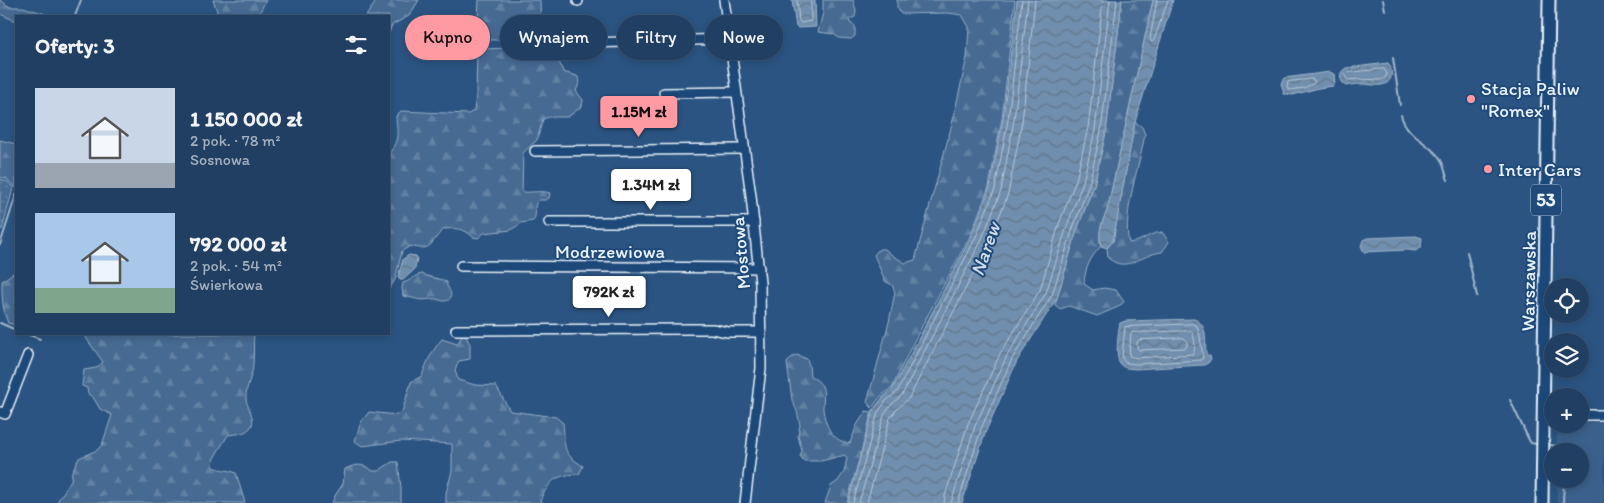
<!DOCTYPE html>
<html lang="pl">
<head>
<meta charset="utf-8">
<style>
  :root { --surface:#203f62; --page:#284668; --text:#f1f3f6; --muted:#a2afbe; --line:#3d5877; --accent:#ff9aa2 }
  body { margin:0; font-family:Itim,sans-serif; background:var(--page); color:var(--text); height:100vh; display:flex; flex-direction:column; font-size:19px; white-space:nowrap }
  * { box-sizing:border-box; margin:0 }
  p { font-size:16px; color:var(--muted) }
  .icon { flex:none; width:28px; height:28px; fill:none; stroke:currentColor; stroke-width:2; stroke-linecap:round; stroke-linejoin:round }
  .map { position:relative; flex:1; overflow:hidden }
  .side { position:absolute; left:15px; top:15px; width:375px; height:320px; display:flex; flex-direction:column; background:var(--surface); border-radius:0px; box-shadow:0 2px 8px #0003,0 0 0 1px var(--line) }
  .side>* { flex:none }
  .guide { position:absolute; left:405px; top:15px; width:475px; height:45px; display:flex; gap:10px }
  .fabs { position:absolute; left:1544px; top:278px; display:grid; gap:10px }
  .fabs a { display:grid; place-items:center; width:45px; height:45px; border-radius:50%; background:var(--surface); box-shadow:0 2px 8px #0003,0 0 0 1px var(--line); font-size:25px }
  .price { position:absolute; translate:-50% -42px; padding:0 11px; border-radius:5px; background:#fff; color:#222; font-size:16px; line-height:32px; filter:drop-shadow(0 1px 2px #0008) }
  .price::after { content:''; position:absolute; left:50%; top:30px; width:15px; height:11px; margin-left:-8px; background:inherit; clip-path:polygon(0 0,100% 0,50% 100%) }
  .price.on { background:var(--accent); color:#111 }
  ul { padding:0; list-style:none }
  li { display:flex; align-items:center; gap:15px; height:125px; padding:0 20px }
  li span { display:grid; place-items:center; flex:none; width:140px; height:100px; border-radius:0px; color:#555 }
  li>.icon { margin-inline-start:auto }
  span .icon { width:60px; height:60px; fill:#fffc; stroke-width:1 }
  li b { font-size:21px }
  h2 { display:flex; justify-content:space-between; align-items:center; height:60px; padding:0 20px; font-size:21px }
  .pill { padding:0 18px; border-radius:22px; background:var(--surface); box-shadow:0 2px 8px #0003,0 0 0 1px var(--line); font-size:18px; line-height:45px }
  .pill.on { background:var(--accent); color:#111 }
  .map>svg:first-child { display:block }
  .built { fill:#3a608b }
  .grass { fill:url(#grass-dots); stroke:#98aec6 }
  .forest { fill:url(#forest-firs); stroke:#98aec6 }
  .water { fill:url(#water-waves); stroke:#a0b6cb }
  .lines { fill:none; stroke-linecap:round; stroke-linejoin:round }
  .shore { stroke:#b8c9da; stroke-width:1 }
  .stream { stroke:#a0b6cb; stroke-width:2 }
  .minor-casing { stroke:#e8f1f8; stroke-width:12 }
  .major-casing { stroke:#e8f1f8; stroke-width:15 }
  .minor { stroke:#1f4a7a; stroke-width:9 }
  .major { stroke:#1f4a7a; stroke-width:11 }
  .poi-dot { fill:#ff9aa2; stroke:#1f4a7a; stroke-width:2 }
  .labels { text-anchor:middle; stroke-width:4; stroke-linejoin:round; paint-order:stroke }
  .shield { fill:#1f4a7a; stroke:#acbfd2; stroke-width:1 }
  .shield-label { font-size:18px; font-weight:bold; fill:#e8f1f8 }
  .poi-label { font-size:19px; fill:#e8f1f8; stroke:#1f4a7a; text-anchor:start }
  .street-label { font-size:19px; fill:#e8f1f8; stroke:#1f4a7a }
  .water-label { font-size:20px; font-style:italic; fill:#d0dde9; stroke:#1f4a7a }
</style>
</head>
<body>
<div class="map">
<svg width="1604" height="503" viewBox="0 0 1604 503">
  <defs>
    <pattern id="grass-dots" width="8" height="8" patternUnits="userSpaceOnUse" patternTransform="scale(1.25)"><rect width="8" height="8" fill="#476b93"/><path d="M2 2h.1M6 6h.1" fill="none" stroke="#6281a3" stroke-width="1.8" stroke-linecap="round"/></pattern>
    <pattern id="forest-firs" width="22" height="20" patternUnits="userSpaceOnUse" patternTransform="scale(1.25)"><rect width="22" height="20" fill="#476b93"/><path d="M5 1l3.5 6h-7zM16 11l3.5 6h-7z" fill="#6281a3"/></pattern>
    <pattern id="water-waves" width="16" height="10" patternUnits="userSpaceOnUse" patternTransform="scale(1.25)"><rect width="16" height="10" fill="#708ead"/><path d="M0 5q4-4 8 0t8 0" fill="none" stroke="#61768a"/></pattern>
  </defs>
  <rect width="100%" height="100%" fill="#2b5482"/>
  <filter id="ink" filterUnits="userSpaceOnUse"><feTurbulence type="fractalNoise" baseFrequency=".02" numOctaves="2"/><feDisplacementMap in="SourceGraphic" scale="10" xChannelSelector="R" yChannelSelector="G"/><feConvolveMatrix kernelMatrix="1 2 1 2 8 2 1 2 1" color-interpolation-filters="sRGB"/></filter>
  <g filter="url(#ink)">
    <!-- built -->
    <polygon class="built" points="1604,421 1604,503 1557,503 1557,479 1580,479 1580,451 1557,451 1557,435 1567,424"/>
    <!-- grass -->
    <polygon class="grass" points="0,179 8,182 13,188 2,230 0,229"/>
    <!-- forest -->
    <g class="forest">
      <polygon points="0,0 10,7 23,7 52,16 16,16 16,21 0,14"/>
      <polygon points="213,0 266,0 258,16 205,16 216,15 217,11"/>
      <polygon points="377,0 419,0 409,16 392,25 389,33 389,16 366,16"/>
      <polygon points="479,0 540,0 541,34 531,40 480,40 477,35"/>
      <polygon points="823,0 853,0 856,10 855,17 849,19 850,23 855,26 855,36 851,39 839,38 833,34 818,32 823,13"/>
      <polygon points="897,0 1015,0 1002,118 989,187 970,236 911,347 892,388 881,396 872,408 867,402 889,322 895,292 892,285 885,281 874,255 879,249 885,249 892,255 905,263 915,260 952,124 967,57 969,27 962,15 948,13 901,14 897,7"/>
      <path d="M1122,0H1153L1107,211C1101,224 1098,232 1101,246C1090,258 1085,268 1084,284L1093,290L1104,288L1116,290L1124,302L1118,307L1097,316L1069,306L1060,309L1055,305L1077,230L1094,185L1106,132Z"/>
      <path d="M551,47H558L559,51L557,56L563,72L577,76L580,81L576,91L583,100L582,106L568,117H549L543,119L537,140L523,153L522,192C532,193 541,190 550,193L549,198L545,200H539C531,206 539,212 533,221L521,223L511,230L484,233L478,238L473,237C464,228 455,228 444,229C430,241 434,253 410,246L402,251L395,280L389,289V154C400,138 397,134 396,116L401,111L468,114L474,111L476,95L477,49Z"/>
      <path d="M1135,122L1142,127L1145,134C1140,165 1122,213 1129,243C1144,241 1149,233 1162,232L1169,242L1162,252C1141,254 1127,274 1108,258L1107,248L1113,241Z"/>
      <polygon points="0,140 16,144 16,188 7,179 0,177"/>
      <path d="M16,271V325L8,323C2,309 2,296 2,281Z"/>
      <path d="M422,274C430,278 439,278 447,282V286C451,291 454,301 444,301C440,301 436,298 432,299C429,299 426,300 423,300C418,300 410,297 403,296L402,288L403,283C411,281 414,275 422,274Z"/>
      <path d="M464,333L470,344V359L459,361L455,370L458,380L475,385L496,386L510,411L556,417L563,423C566,447 560,452 583,466L579,474C555,475 550,480 540,501L543,503H446V493L452,471V444L401,441L362,446L355,441L361,422L369,412L396,415L402,412L411,382L422,376C427,361 432,351 442,339L457,344Z"/>
      <path d="M87,334H254C253,344 254,354 253,364C253,376 245,387 246,399C247,407 255,417 252,425C248,434 236,434 228,435L214,458L213,466C220,471 228,469 236,473L245,503H56L71,481L72,471L79,458L97,450L102,445L112,415L100,409L93,397L88,394L87,388L82,386L84,370L96,368L103,362L86,338Z"/>
      <path d="M797,355L807,359L809,365L810,376C814,378 819,381 822,386C825,392 823,402 823,409C825,425 832,442 850,443L857,425L866,411L872,412L847,503H825L831,486L838,481L844,472L847,458L845,455L821,461H804L800,456L802,451L798,436L800,425L797,411L792,400L787,363L791,358Z"/>
      <path d="M392,462H398L401,488V503H332L336,494L343,484L345,469C356,464 363,463 373,471H378Z"/>
    </g>
    <!-- water -->
    <g class="water">
      <polygon points="792,0 815,0 816,27 799,28 796,27"/>
      <polygon points="1017,0 1122,0 1106,132 1094,185 1077,230 1057,298 1017,361 986,431 962,503 848,503 873,410 883,397 892,390 971,237 990,187 1003,119"/>
      <path d="M1153,0H1173L1135,122L1113,241L1107,248L1101,246C1098,232 1101,224 1107,211Z"/>
      <path d="M1388,63C1394,70 1393,83 1382,85C1376,86 1368,84 1362,84C1357,84 1351,85 1346,86C1339,81 1338,72 1346,68Z"/>
      <polygon points="1330,72 1334,74 1335,83 1333,86 1319,88 1293,95 1284,94 1281,84 1284,78"/>
      <polygon points="1416,236 1422,238 1421,248 1415,251 1408,250 1364,252 1361,246 1363,240 1367,238"/>
      <polygon points="409,255 416,256 417,258 415,269 403,280 400,280 398,277 403,259"/>
      <path d="M1194,319C1208,324 1205,340 1206,353L1207,355L1210,356L1211,359L1208,363L1204,365L1135,369C1130,368 1123,369 1120,364C1115,358 1118,332 1120,323L1125,321Z"/>
    </g>
    <g class="lines">
      <!-- shore -->
      <g class="shore">
        <polyline points="797,0 799,21 801,23 811,21 811,0"/>
        <polyline points="1157,0 1150,39 1152,42 1154,40 1168,0"/>
        <polygon points="1384,69 1387,74 1385,78 1381,80 1359,79 1348,80 1346,78 1345,75 1347,73"/>
        <polygon points="1312,79 1315,81 1314,83 1304,88 1289,90 1287,87 1288,82"/>
        <path d="M1193,324L1197,326L1200,336L1203,358L1201,360L1136,364C1129,363 1124,364 1122,357L1125,327Z"/>
        <path d="M1191,331C1195,336 1196,349 1193,354L1136,358L1129,356L1131,333Z"/>
        <polygon points="1184,338 1187,341 1187,346 1185,348 1139,350 1137,348 1137,342 1139,340"/>
        <polyline points="853,503 878,412 886,401 897,392 975,239 995,189 1008,120 1022,0"/>
        <polyline points="859,503 884,415 891,405 902,395 981,241 1001,191 1014,120 1028,0"/>
        <polyline points="867,503 890,418 896,410 909,398 988,245 1008,194 1022,122 1035,0"/>
        <polyline points="944,503 945,496 968,424 1000,354 1040,290 1059,224 1076,180 1088,128 1103,0"/>
        <polyline points="951,503 975,426 1007,356 1046,293 1067,226 1083,182 1095,130 1110,0"/>
        <polyline points="958,503 981,429 1012,359 1052,295 1073,228 1089,184 1101,131 1117,0"/>
      </g>
      <!-- stream -->
      <g class="stream">
        <polyline points="1383,0 1385,10"/>
        <polyline points="75,16 81,0"/>
        <polyline points="1393,58 1400,105"/>
        <path d="M1401,115C1406,135 1427,142 1439,157C1444,163 1445,173 1448,180"/>
        <polyline points="0,245 16,195"/>
        <polyline points="1467,252 1477,296"/>
        <polyline points="0,323 16,330"/>
        <polyline points="27,334 40,339"/>
        <polyline points="1510,400 1529,440 1531,443 1536,444"/>
        <polyline points="1550,445 1563,447 1564,451"/>
        <polyline points="1563,503 1564,479"/>
      </g>
      <defs>
        <g id="minor">
          <polyline points="724,0 751,196 760,283 761,368 745,503"/>
          <polyline points="578,1 578,0"/>
          <polyline points="553,44 729,39"/>
          <polyline points="664,93 736,92"/>
          <polyline points="535,151 744,149"/>
          <polyline points="549,222 754,222"/>
          <polyline points="461,266 759,268"/>
          <polyline points="456,330 695,329 712,329 728,332 761,332"/>
          <polyline points="0,412 5,414 28,355"/>
          <polyline points="1580,415 1604,415"/>
        </g>
        <polyline id="major" points="1542,503 1549,0"/>
      </defs>
      <!-- minor casing -->
      <use href="#minor" class="minor-casing"/>
      <!-- major casing -->
      <use href="#major" class="major-casing"/>
      <!-- minor -->
      <use href="#minor" class="minor"/>
      <!-- major -->
      <use href="#major" class="major"/>
    </g>
  </g>
  <!-- markers -->
  <g class="poi-dot">
    <circle cx="1471" cy="99" r="5"/>
    <circle cx="1488" cy="169" r="5"/>
  </g>
  <g class="labels">
    <!-- shield labels -->
    <rect class="shield" x="1531" y="184.5" width="30" height="31" rx="4"/>
    <g class="shield-label">
      <text x="1546" y="206">53</text>
    </g>
    <!-- poi labels -->
    <g class="poi-label">
      <text x="1481" y="95">Stacja Paliw<tspan x="1481" dy="22">"Romex"</tspan></text>
      <text x="1498" y="176">Inter Cars</text>
    </g>
    <!-- street labels -->
    <g class="street-label">
      <text x="610" y="258">Modrzewiowa</text>
      <text transform="translate(740 253) rotate(-95)" y="7">Mostowa</text>
      <text transform="translate(1528 281) rotate(-89)" y="7">Warszawska</text>
    </g>
    <!-- water labels -->
    <g class="water-label">
      <text transform="translate(985 249) rotate(-71)" y="7">Narew</text>
    </g>
  </g>
</svg>
<div class="fabs">
<a><svg class="icon" aria-label="locate" viewBox="0 0 24 24"><circle cx="12" cy="12" r="6"/><path d="M12 2v4M12 18v4M2 12h4M18 12h4"/></svg></a>
<a><svg class="icon" aria-label="layers" viewBox="0 0 24 24"><path d="M12 4l9 5-9 5-9-5zM3 14l9 5 9-5"/></svg></a>
<a>+</a>
<a>−</a>
</div>
<b class="price on" style="left:639px;top:138px">1.15M zł</b>
<b class="price" style="left:651px;top:211px">1.34M zł</b>
<b class="price" style="left:609px;top:318px">792K zł</b>
<div class="guide">
<a class="pill on">Kupno</a>
<a class="pill">Wynajem</a>
<a class="pill">Filtry</a>
<a class="pill">Nowe</a>
</div>
<section class="side">
<h2>Oferty: 3<svg class="icon" aria-label="filters" viewBox="0 0 24 24"><path d="M4 7h16M4 17h16"/><circle cx="9" cy="7" r="2"/><circle cx="15" cy="17" r="2"/></svg></h2>
<ul>
<li><span style="background:linear-gradient(#c9d6e8 75%,#9aa5b1 0)"><svg class="icon" aria-label="home" viewBox="0 0 24 24"><path d="M3 11l9-7 9 7M6 9v11h12V9"/></svg></span><div><b>1 150 000 zł</b><p>2 pok. · 78 m²</p><p>Sosnowa</p></div></li>
<li><span style="background:linear-gradient(#a9c7e8 75%,#7fa58c 0)"><svg class="icon" aria-label="home" viewBox="0 0 24 24"><path d="M3 11l9-7 9 7M6 9v11h12V9"/></svg></span><div><b>792 000 zł</b><p>2 pok. · 54 m²</p><p>Świerkowa</p></div></li>
</ul>
</section>
</div>
</body>
</html>
